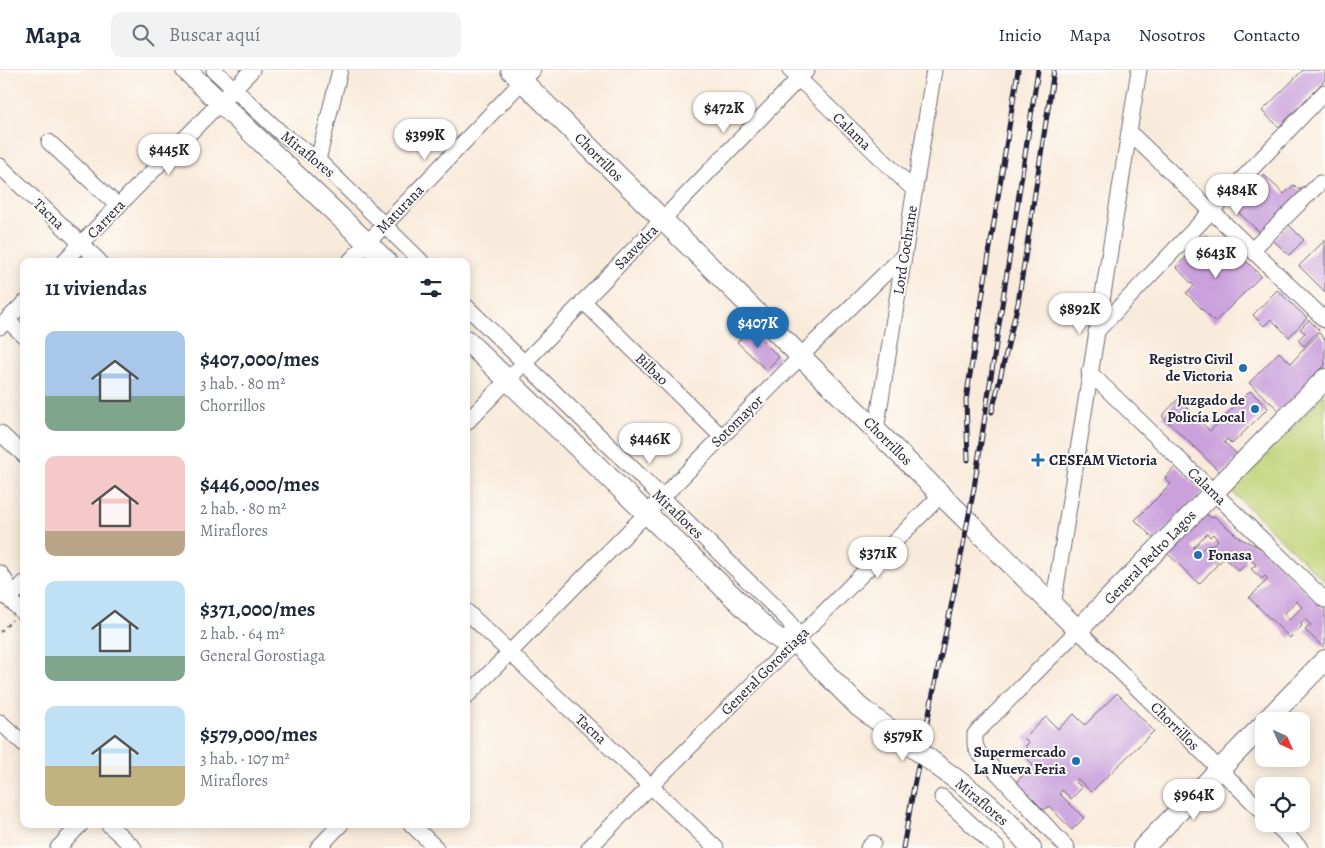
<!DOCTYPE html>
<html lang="es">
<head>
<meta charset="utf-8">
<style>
  :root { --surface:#fff; --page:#f2f2f3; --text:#1f2937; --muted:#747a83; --line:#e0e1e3; --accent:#1f6fb2 }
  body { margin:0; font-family:Alegreya,serif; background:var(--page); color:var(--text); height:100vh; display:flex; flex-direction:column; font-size:19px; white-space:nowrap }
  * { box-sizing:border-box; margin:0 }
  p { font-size:16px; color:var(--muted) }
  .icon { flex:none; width:28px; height:28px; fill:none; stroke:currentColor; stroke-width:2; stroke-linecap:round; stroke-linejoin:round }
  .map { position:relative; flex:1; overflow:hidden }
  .details { position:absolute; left:20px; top:188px; width:450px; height:570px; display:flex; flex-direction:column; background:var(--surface); border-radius:10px; box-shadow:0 2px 12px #0003 }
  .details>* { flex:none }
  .needle { width:32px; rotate:135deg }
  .tools { position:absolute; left:1255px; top:642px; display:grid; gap:10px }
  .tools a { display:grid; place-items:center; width:55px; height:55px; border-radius:10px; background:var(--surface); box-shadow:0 2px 12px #0003; font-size:25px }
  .price { position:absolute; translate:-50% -42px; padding:0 11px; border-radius:18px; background:#fff; color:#222; font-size:16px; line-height:32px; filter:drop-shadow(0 1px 2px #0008) }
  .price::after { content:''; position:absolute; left:50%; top:30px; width:15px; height:11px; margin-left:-8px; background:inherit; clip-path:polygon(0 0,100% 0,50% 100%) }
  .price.active { background:var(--accent); color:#fff }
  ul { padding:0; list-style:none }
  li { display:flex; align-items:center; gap:15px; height:125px; padding:0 25px }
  li span { display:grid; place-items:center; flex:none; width:140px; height:100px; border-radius:10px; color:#555 }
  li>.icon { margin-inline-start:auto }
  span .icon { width:60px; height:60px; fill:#fffc; stroke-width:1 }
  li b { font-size:21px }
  h2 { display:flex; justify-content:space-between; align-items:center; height:60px; padding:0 25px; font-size:21px }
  header { display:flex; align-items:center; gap:30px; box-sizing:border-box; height:70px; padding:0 25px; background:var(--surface); border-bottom:1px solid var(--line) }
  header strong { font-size:24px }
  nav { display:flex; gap:28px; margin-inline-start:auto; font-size:18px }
  .search { width:350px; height:45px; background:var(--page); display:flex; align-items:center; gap:12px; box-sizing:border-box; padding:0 18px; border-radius:10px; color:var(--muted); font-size:19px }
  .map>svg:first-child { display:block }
  .green { fill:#bfd073; stroke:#707957 }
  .building { fill:#caa1dc; fill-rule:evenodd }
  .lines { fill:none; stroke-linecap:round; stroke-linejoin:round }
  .minor-casing { stroke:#6d6873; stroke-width:17 }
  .major-casing { stroke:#6d6873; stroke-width:22 }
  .path { stroke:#6d6873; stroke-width:2; stroke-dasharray:4 4; stroke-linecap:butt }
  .minor { stroke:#fff; stroke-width:15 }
  .major { stroke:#fff; stroke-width:20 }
  .rail-casing { stroke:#22223b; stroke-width:5 }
  .rail { stroke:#fdfcf7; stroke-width:3; stroke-dasharray:9; stroke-linecap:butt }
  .major-bridge-casing { stroke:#6d6873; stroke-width:22; stroke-linecap:butt }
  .major-bridge { stroke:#fff; stroke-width:20 }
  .poi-dot { fill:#1f6fb2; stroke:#fdfcf7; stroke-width:2 }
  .labels { text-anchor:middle; stroke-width:4; stroke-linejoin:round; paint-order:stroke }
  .street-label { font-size:15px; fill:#22223b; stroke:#fdfcf7 }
  .poi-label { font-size:15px; font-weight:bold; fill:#22223b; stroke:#fdfcf7; text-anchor:end }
</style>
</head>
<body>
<header>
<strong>Mapa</strong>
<div class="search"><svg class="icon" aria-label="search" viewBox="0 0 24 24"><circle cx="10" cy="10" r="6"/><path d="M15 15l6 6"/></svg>Buscar aquí</div>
<nav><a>Inicio</a><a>Mapa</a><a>Nosotros</a><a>Contacto</a></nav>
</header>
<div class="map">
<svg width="1325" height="778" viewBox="0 0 1325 778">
  <rect width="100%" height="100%" fill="#fdfcf7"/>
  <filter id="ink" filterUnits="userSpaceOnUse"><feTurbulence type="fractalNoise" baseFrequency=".02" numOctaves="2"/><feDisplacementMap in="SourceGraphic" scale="10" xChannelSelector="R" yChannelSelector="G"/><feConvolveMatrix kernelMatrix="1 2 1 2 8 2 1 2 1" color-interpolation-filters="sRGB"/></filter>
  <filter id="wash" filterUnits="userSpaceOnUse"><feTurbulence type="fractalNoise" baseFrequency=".0096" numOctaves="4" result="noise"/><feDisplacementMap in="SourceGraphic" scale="20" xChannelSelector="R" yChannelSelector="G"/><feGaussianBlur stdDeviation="1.12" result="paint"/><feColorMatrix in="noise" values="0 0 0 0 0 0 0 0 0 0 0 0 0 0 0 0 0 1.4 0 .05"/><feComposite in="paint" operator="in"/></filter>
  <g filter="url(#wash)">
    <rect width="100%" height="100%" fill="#f9ebdb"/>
    <!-- green -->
    <polygon class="green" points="1325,323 1325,512 1231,421"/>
    <g id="blocks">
      <!-- building -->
      <g class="building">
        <polygon points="1303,0 1325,0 1325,10 1279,57 1262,41"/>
        <polygon points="1264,105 1284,124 1294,115 1299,120 1304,116 1309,122 1264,166 1240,144 1239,130"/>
        <polygon points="1288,154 1304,170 1289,185 1273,170"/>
        <polygon points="1207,166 1239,198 1246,191 1261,206 1215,252 1186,223 1194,216 1176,197"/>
        <polygon points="1325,170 1325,222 1299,196"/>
        <polygon points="1277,220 1307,248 1289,267 1271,249 1264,256 1253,245"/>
        <polygon points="1309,250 1319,260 1304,276 1298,270 1305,263 1300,259"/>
        <polygon points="751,259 779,287 766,300 737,272"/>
        <polygon points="1319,263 1325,269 1325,295 1281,342 1249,313 1279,282 1291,293"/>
        <polygon points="1250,321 1268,338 1232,374 1227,369 1224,372 1239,386 1222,404 1162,346 1178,329 1210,361"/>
        <polygon points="1176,396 1203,422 1155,470 1135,450 1171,414 1165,408"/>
        <path d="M1206,444L1212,448L1214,446L1241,469L1261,478L1325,540V574L1323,577L1305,560L1311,555L1305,549L1301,554L1302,556L1290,568L1249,528L1268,509L1265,506L1262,509L1251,499L1256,495L1245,484L1242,487L1247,492L1239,501L1224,488L1219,493L1214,488L1212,489L1217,495L1199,514L1167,483ZM1207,463L1210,467L1213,464L1218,470L1214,474L1207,475L1199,483L1193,478ZM1296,531L1302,537L1289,550L1284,544Z"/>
        <polygon points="1117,623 1154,661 1091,722 1078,709 1075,711 1082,718 1071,729 1062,720 1059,723 1084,748 1072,760 1049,736 1044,740 1016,712 1033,695 1026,687 1031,682 1025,676 1029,673 1024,668 1046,647 1058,659 1074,644 1085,655"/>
      </g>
    </g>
  </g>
  <g filter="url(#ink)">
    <use href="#blocks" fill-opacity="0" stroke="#6d6873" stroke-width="1"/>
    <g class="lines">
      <defs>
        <g id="minor">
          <polyline points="214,0 281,63 318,90 421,191"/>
          <polyline points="790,0 915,121"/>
          <polyline points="1129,62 1325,250"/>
          <polyline points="49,72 118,136"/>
          <polyline points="318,90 340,0"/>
          <polyline points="0,96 99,191"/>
          <polyline points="1252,180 1320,113"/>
          <polyline points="64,191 252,0"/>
          <polyline points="350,191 533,0"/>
          <polyline points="583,231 722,367"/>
          <polyline points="466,236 788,550 793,558 794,571"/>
          <polyline points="7,250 24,266"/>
          <polyline points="0,257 24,233"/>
          <polyline points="1096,262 1325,22"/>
          <polyline points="1089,302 1325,530"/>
          <polyline points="466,353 807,0"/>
          <polyline points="876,360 934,0"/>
          <polyline points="0,363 24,385"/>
          <path d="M0,503C7,512 10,517 9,529"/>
          <polyline points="0,523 9,529 24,544"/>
          <polyline points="9,529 24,513"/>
          <polyline points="1053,536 1139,0"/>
          <polyline points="466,541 716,778"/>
          <polyline points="466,627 809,278 904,185"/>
          <polyline points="0,652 24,674"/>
          <polyline points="942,727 997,778"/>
          <polyline points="108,754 134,778"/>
          <polyline points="411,754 436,778"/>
          <polyline points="1275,754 1300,778"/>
          <polyline points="58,778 81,754"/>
          <polyline points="318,778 341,754"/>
          <polyline points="589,778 941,425"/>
          <polyline points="868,778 873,773"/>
          <polyline points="1067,778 978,682 975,674 975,664 1078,560 1264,743"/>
        </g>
        <g id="major">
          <polyline points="186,0 386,191"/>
          <polyline points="511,0 1078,560 1325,309"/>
          <polyline points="466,270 773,565 781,570 794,571 859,637 889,659"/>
          <polyline points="1266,651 1325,590"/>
          <path d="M938,696C971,720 1006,745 1031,778"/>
          <polyline points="1143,778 1264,654"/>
        </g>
      </defs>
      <!-- minor casing -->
      <use href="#minor" class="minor-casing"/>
      <!-- major casing -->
      <use href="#major" class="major-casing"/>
      <!-- path -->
      <polyline class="path" points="0,562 12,550"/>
      <!-- minor -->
      <use href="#minor" class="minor"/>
      <!-- major -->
      <use href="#major" class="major"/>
      <defs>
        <g id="rail">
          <polyline points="992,342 1018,233 1054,0"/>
          <polyline points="968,390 966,330 1018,0"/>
          <polyline points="903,778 914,716 954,522 974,418 1038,0"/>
        </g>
      </defs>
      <!-- rail casing -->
      <use href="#rail" class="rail-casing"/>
      <!-- rail -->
      <use href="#rail" class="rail"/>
      <defs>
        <polyline id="major-bridge" points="889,659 938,696"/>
      </defs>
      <!-- major-bridge casing -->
      <use href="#major-bridge" class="major-bridge-casing"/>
      <!-- major-bridge -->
      <use href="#major-bridge" class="major-bridge"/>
    </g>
  </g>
  <!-- markers -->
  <g class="poi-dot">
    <circle cx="1243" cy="298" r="5"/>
    <circle cx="1255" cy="339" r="5"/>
    <path d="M1035.5 382.5h5v5h5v5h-5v5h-5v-5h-5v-5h5z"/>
    <circle cx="1198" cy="485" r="5"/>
    <circle cx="1076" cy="691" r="5"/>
  </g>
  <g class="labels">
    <!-- street labels -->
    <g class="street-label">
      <text transform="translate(852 61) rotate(44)" y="5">Calama</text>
      <text transform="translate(308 84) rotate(39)" y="5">Miraflores</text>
      <text transform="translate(599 87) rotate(45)" y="5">Chorrillos</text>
      <text transform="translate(400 139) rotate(-46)" y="5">Maturana</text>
      <text transform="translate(49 144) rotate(44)" y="5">Tacna</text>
      <text transform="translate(106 149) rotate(-46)" y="5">Carrera</text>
      <text transform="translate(636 177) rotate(-46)" y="5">Saavedra</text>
      <text transform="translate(905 180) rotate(-81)" y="5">Lord Cochrane</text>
      <text transform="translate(652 299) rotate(44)" y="5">Bilbao</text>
      <text transform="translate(737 351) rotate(-45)" y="5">Sotomayor</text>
      <text transform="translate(888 371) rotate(45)" y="5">Chorrillos</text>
      <text transform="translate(1207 416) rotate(44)" y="5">Calama</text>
      <text transform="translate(678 444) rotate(44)" y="5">Miraflores</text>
      <text transform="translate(1150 487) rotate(-46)" y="5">General Pedro Lagos</text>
      <text transform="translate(765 601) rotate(-45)" y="5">General Gorostiaga</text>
      <text transform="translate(1175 656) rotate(45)" y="5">Chorrillos</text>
      <text transform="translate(591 659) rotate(43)" y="5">Tacna</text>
      <text transform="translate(982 732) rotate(40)" y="5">Miraflores</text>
    </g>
    <!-- poi labels -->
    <g class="poi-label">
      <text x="1233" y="294">Registro Civil<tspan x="1233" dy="17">de Victoria</tspan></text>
      <text x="1245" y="335">Juzgado de<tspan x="1245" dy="17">Policía Local</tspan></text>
      <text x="1049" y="395" text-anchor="start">CESFAM Victoria</text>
      <text x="1208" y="490" text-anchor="start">Fonasa</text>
      <text x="1066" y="687">Supermercado<tspan x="1066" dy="17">La Nueva Feria</tspan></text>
    </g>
  </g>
</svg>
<div class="tools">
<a><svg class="needle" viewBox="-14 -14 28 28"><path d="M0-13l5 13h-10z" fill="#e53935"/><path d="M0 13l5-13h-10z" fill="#747a83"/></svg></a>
<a><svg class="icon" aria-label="locate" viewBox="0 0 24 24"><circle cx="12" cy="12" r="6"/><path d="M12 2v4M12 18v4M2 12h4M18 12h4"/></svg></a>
</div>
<b class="price" style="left:724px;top:64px">$472K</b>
<b class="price" style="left:425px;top:91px">$399K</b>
<b class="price" style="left:169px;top:106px">$445K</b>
<b class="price" style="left:1237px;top:146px">$484K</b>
<b class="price" style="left:1216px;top:209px">$643K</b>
<b class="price" style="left:1080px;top:265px">$892K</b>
<b class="price active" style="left:758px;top:279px">$407K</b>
<b class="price" style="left:650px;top:395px">$446K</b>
<b class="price" style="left:878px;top:509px">$371K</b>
<b class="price" style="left:903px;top:692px">$579K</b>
<b class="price" style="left:1194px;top:751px">$964K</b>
<section class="details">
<h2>11 viviendas<svg class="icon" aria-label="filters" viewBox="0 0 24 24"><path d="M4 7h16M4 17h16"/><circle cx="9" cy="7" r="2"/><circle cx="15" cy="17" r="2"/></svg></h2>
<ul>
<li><span style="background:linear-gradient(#a9c7e8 65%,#7fa58c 0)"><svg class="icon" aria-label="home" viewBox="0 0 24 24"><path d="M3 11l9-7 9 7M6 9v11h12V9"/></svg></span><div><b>$407,000/mes</b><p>3 hab. · 80 m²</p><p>Chorrillos</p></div></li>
<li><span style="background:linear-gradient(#f6c9c9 75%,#b9a48a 0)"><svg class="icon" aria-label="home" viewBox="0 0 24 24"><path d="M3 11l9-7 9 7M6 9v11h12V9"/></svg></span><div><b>$446,000/mes</b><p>2 hab. · 80 m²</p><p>Miraflores</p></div></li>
<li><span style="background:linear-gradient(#bfe0f5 75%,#7fa58c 0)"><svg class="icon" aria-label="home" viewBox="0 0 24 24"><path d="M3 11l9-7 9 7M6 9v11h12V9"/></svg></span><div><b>$371,000/mes</b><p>2 hab. · 64 m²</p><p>General Gorostiaga</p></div></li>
<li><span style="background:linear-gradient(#bfe0f5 60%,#c2b280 0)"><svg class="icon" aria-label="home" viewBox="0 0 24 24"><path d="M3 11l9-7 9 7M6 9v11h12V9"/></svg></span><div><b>$579,000/mes</b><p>3 hab. · 107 m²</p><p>Miraflores</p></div></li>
</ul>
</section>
</div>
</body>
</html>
